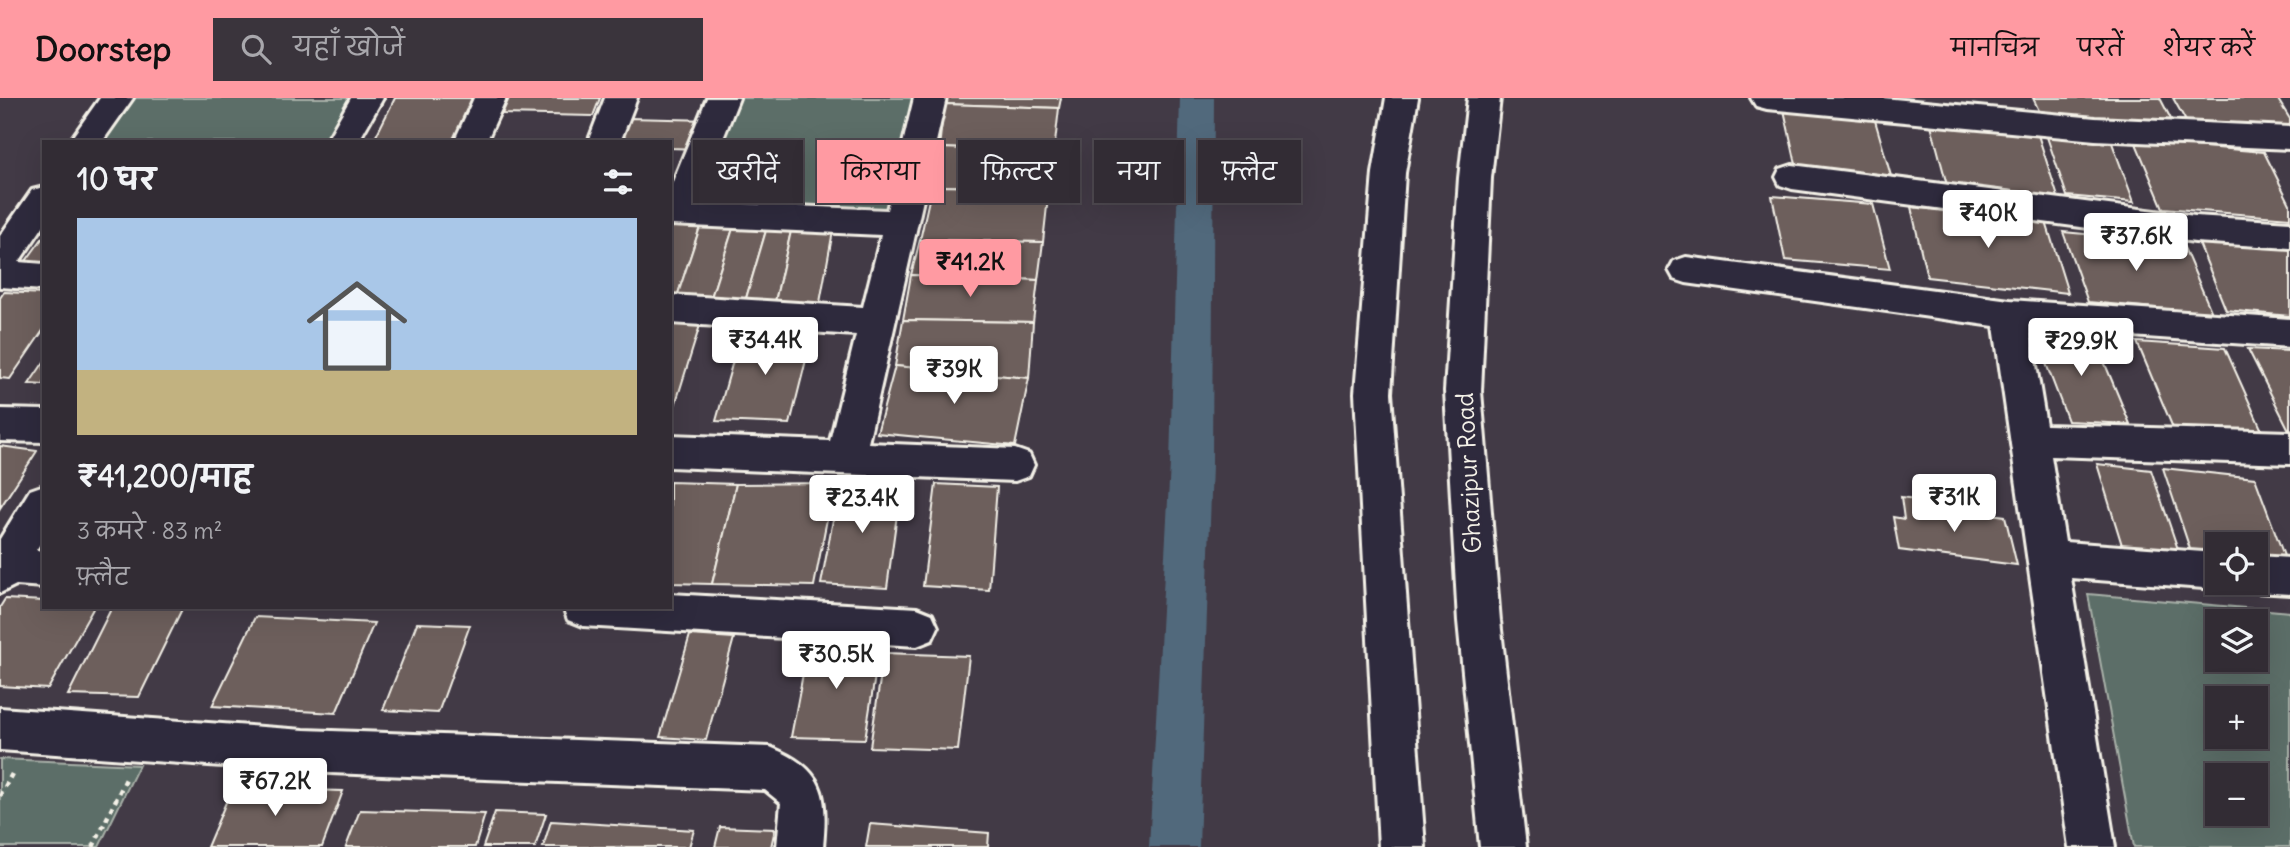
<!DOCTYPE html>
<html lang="hi">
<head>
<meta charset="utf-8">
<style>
  :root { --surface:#322c34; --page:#3a343c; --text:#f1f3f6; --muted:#a8a7ac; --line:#4d484f; --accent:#ff9aa2 }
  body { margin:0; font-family:Delius,"Playpen Sans Deva",sans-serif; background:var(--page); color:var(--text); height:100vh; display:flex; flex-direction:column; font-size:26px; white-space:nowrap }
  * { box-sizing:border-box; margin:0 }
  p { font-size:23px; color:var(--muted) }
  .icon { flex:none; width:38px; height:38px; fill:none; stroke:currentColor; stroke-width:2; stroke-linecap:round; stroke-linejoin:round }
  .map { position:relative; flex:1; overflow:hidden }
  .side { position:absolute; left:42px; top:42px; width:630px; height:469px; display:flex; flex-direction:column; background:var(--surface); border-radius:0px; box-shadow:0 7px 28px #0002,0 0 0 2px var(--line) }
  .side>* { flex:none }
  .hud { position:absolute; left:693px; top:42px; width:665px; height:63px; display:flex; gap:14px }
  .fabs { position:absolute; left:2205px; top:434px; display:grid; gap:14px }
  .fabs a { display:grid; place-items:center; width:63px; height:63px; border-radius:0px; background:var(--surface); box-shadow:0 7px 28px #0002,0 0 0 2px var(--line); font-size:35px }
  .price { position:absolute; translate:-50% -60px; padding:0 16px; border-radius:7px; background:#fff; color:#222; font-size:23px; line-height:46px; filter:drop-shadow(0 2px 4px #0008) }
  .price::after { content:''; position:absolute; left:50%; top:42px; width:21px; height:16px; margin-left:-10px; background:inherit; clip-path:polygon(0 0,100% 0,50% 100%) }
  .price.active { background:var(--accent); color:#111 }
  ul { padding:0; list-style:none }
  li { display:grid; align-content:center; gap:14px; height:371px; padding:0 35px }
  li+li { border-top:2px solid var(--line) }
  li span { display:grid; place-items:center; height:217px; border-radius:0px; color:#555 }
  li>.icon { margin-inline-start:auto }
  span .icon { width:126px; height:126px; fill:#fffc; stroke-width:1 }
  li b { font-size:30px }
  h2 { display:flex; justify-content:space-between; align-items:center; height:84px; padding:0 35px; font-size:30px }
  .chip { padding:0 24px; border-radius:0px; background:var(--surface); box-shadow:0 7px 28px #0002,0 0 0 2px var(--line); font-size:24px; line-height:63px }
  .chip.active { background:var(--accent); color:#111 }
  header { display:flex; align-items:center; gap:42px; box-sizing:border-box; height:98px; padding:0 35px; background:var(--accent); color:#111 }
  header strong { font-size:33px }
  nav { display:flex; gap:38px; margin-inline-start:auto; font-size:24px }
  .search { width:490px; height:63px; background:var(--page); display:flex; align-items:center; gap:18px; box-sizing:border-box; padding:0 24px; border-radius:0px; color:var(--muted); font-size:26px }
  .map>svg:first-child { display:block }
  .green { fill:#5b6e67; stroke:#a8b0a8; stroke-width:2; fill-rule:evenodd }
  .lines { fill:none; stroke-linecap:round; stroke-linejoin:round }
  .canal { fill:#51697b; fill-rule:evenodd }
  .building { fill:#6d5e5b; stroke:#f4f1e8; stroke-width:2 }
  .street-casing { stroke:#f4f1e8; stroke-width:6 }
  .secondary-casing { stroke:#f4f1e8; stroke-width:6 }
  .path { stroke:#f4f1e8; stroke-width:4.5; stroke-dasharray:5 5; stroke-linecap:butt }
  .street { fill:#2f2a3d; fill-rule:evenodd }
  .secondary { fill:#2f2a3d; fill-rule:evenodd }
  .labels { text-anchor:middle; stroke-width:5; stroke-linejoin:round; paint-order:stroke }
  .street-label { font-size:24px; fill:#f4f1e8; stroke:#2f2a3d }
</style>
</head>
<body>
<header>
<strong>Doorstep</strong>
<div class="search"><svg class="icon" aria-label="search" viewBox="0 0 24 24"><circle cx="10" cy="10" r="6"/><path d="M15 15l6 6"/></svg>यहाँ खोजें</div>
<nav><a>मानचित्र</a><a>परतें</a><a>शेयर करें</a></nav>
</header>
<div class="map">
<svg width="2290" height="749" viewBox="0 0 2290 749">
  <rect width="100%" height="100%" fill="#423a46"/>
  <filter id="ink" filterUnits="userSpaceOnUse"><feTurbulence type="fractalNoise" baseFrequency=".0143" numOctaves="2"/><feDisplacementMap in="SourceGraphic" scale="14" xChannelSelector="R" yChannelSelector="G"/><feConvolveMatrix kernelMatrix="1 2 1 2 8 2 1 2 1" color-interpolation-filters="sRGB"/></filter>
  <g filter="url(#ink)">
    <!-- green -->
    <g class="green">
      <polygon points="117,0 367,0 342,44 85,44"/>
      <polygon points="723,0 930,0 902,125 677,115"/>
      <path d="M2088,496L2290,514V749H2134ZM2256,523V562H2217V523ZM2217,600H2256V639H2217ZM2217,677H2256V716H2217Z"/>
      <polygon points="0,661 139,667 99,749 0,749"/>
    </g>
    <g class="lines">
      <!-- canal -->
      <polygon class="canal" points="1180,0 1214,0 1212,366 1199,749 1149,749 1170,366"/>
    </g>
    <!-- building -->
    <g class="building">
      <polygon points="395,0 473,0 453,44 373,44"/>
      <polygon points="509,0 600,0 593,18 502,16"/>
      <polygon points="945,0 1061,0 1059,10 944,6"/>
      <polygon points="2033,0 2160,0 2173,25 2041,17"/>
      <polygon points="2173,0 2277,0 2290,21 2290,28 2187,25"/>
      <polygon points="944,6 1059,10 1054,54 939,50"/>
      <polygon points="1784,12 1874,19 1891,78 1797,71"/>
      <polygon points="628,20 709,22 700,51 670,50 670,44 620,44"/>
      <polygon points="1931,27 2038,37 2059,102 1948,91"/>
      <polygon points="2047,39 2112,45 2134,104 2067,98"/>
      <polygon points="2135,43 2264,54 2290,106 2290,120 2163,110"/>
      <polygon points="939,50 1054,54 1049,90 932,88"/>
      <polygon points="932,88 1049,90 1043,144 920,142"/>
      <polygon points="1772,98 1873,106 1890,171 1785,162"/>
      <polygon points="1911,109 2046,124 2068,195 1927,179"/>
      <polygon points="677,115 704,117 673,211 670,211 670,134"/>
      <polygon points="704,117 737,118 707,212 673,211"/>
      <polygon points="737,118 770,119 742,214 707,212"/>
      <polygon points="770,119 794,120 772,217 742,214"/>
      <polygon points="794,120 835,122 817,221 772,217"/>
      <polygon points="2063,134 2182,145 2212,215 2088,204"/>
      <polygon points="44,138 44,175 18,174"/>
      <polygon points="920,142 1043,144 1038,182 911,177"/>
      <polygon points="2198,143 2290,151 2290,218 2226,212"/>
      <polygon points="911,177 1038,182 1033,224 903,222"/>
      <polygon points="4,194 44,196 44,231 10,281 0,280 0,200"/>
      <polygon points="903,222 1033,224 1029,280 895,268"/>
      <polygon points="670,223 701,224 672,317 670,317"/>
      <polygon points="742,231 813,234 790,326 716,323"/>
      <polygon points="2034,234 2093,237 2130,326 2068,323"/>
      <polygon points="2137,244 2225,250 2264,337 2173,330"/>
      <polygon points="2248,251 2290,253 2290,332 2289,332"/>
      <polygon points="44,264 44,287 29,286"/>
      <polygon points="895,268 1029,280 1015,348 877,335"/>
      <polygon points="0,348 37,353 0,410"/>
      <polygon points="2097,366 2151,372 2183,466 2126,460"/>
      <polygon points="2163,370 2255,380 2290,474 2256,470 2256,446 2217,446 2217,466 2194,463"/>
      <polygon points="670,384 736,386 712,486 670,485"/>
      <polygon points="840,384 901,387 887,490 821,486"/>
      <polygon points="834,385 814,488 712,486 736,386"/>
      <polygon points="936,386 997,389 989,492 923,488"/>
      <polygon points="1901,399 1935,404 1939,421 1956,422 1953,411 2005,418 2017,467 1899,452 1893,419 1904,421"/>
      <polygon points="5,501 44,503 44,509 94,509 48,591 0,588 0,509"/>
      <polygon points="112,509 183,509 139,599 68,597"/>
      <polygon points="255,519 374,525 336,615 212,608"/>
      <polygon points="417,525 470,527 438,615 383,612"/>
      <polygon points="690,537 734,540 706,642 660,639"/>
      <polygon points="809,544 880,546 865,641 791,639"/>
      <polygon points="884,555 969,558 958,652 870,649"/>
      <polygon points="232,690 343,693 322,749 207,749"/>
      <polygon points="360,712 485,716 475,749 346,749"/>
      <polygon points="495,714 546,716 535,749 483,749"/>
      <polygon points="551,723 694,732 689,749 543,749"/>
      <polygon points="870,726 989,735 988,749 866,749"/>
      <polygon points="720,729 775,731 771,749 715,749"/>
    </g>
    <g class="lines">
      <defs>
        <g id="street">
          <polygon points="100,0 133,0 102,44 69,44"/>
          <polygon points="351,0 383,0 358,44 326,44"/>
          <polygon points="474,0 506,0 486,44 454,44"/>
          <polygon points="605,0 637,0 620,44 588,44"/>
          <polygon points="707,0 739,0 698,104 887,112 914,0 946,0 868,345 1015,351 1029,356 1034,367 1029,378 1015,383 670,369 670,337 830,343 856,237 670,225 670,197 863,209 881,137 670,127 670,91"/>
          <polygon points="1751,0 1883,0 2095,20 2290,29 2290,51 2095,42 1767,11 1756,8"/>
          <polygon points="1792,67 2195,118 2290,124 2290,150 2195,144 1792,91 1780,87 1776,79 1780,71"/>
          <polygon points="44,89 44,127 19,164 44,166 44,192 0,189 0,138 32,92"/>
          <polygon points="1686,159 2010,202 2290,221 2290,249 2030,231 2046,327 2290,334 2290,366 2051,358 2065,444 2217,455 2217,485 2232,485 2217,491 2071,480 2115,749 2069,749 1994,228 1686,185 1674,181 1669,172 1674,163"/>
          <polygon points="0,311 44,312 44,344 0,343"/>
          <polygon points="44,387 44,440 36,452 44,453 44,489 16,487 0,495 0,441 30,392"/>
          <polygon points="2256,458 2290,460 2290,496 2256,494 2242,489 2240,485 2256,485"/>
          <polygon points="670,496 917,510 932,516 938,529 932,542 917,548 583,528 568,522 563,509 670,509"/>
          <path d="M0,610L304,632L770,649C824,671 828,695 823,749H777L781,705L765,692L304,674L0,652Z"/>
        </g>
        <g id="secondary">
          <polygon points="1386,0 1418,0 1405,75 1391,295 1425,749 1379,749 1355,295 1373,75"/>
          <polygon points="1468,0 1500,0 1491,80 1481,293 1500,523 1526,749 1480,749 1458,523 1445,293 1459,80"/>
        </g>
      </defs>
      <!-- street casing -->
      <use href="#street" class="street-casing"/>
      <!-- secondary casing -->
      <use href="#secondary" class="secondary-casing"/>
      <!-- path -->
      <g class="path">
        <polyline points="0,698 13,674"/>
        <polyline points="93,749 126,681"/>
      </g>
      <!-- street -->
      <use href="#street" class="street"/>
      <!-- secondary -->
      <use href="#secondary" class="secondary"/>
    </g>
  </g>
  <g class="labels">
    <!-- street labels -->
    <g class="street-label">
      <text transform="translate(1469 375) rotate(-93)" y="8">Ghazipur Road</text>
    </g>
  </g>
</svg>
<div class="fabs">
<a><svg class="icon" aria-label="locate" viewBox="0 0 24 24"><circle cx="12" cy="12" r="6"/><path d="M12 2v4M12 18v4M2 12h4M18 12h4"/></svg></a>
<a><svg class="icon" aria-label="layers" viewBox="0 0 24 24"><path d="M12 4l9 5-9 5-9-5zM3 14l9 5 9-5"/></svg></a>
<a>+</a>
<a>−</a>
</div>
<b class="price" style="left:1988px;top:152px">₹40K</b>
<b class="price" style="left:2136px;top:175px">₹37.6K</b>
<b class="price active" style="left:970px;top:201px">₹41.2K</b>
<b class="price" style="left:765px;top:279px">₹34.4K</b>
<b class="price" style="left:2081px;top:280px">₹29.9K</b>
<b class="price" style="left:954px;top:308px">₹39K</b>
<b class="price" style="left:1954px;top:436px">₹31K</b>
<b class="price" style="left:862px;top:437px">₹23.4K</b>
<b class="price" style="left:836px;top:593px">₹30.5K</b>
<b class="price" style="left:275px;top:720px">₹67.2K</b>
<div class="hud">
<a class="chip">खरीदें</a>
<a class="chip active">किराया</a>
<a class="chip">फ़िल्टर</a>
<a class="chip">नया</a>
<a class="chip">फ़्लैट</a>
</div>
<section class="side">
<h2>10 घर<svg class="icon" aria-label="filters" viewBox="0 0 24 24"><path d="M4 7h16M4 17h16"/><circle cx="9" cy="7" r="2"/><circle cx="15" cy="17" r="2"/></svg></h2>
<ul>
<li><span style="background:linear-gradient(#a9c7e8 70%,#c2b280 0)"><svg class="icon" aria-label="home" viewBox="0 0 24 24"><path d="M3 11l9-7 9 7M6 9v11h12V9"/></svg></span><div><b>₹41,200/माह</b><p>3 कमरे · 83 m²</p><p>फ़्लैट</p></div></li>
</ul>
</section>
</div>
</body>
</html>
